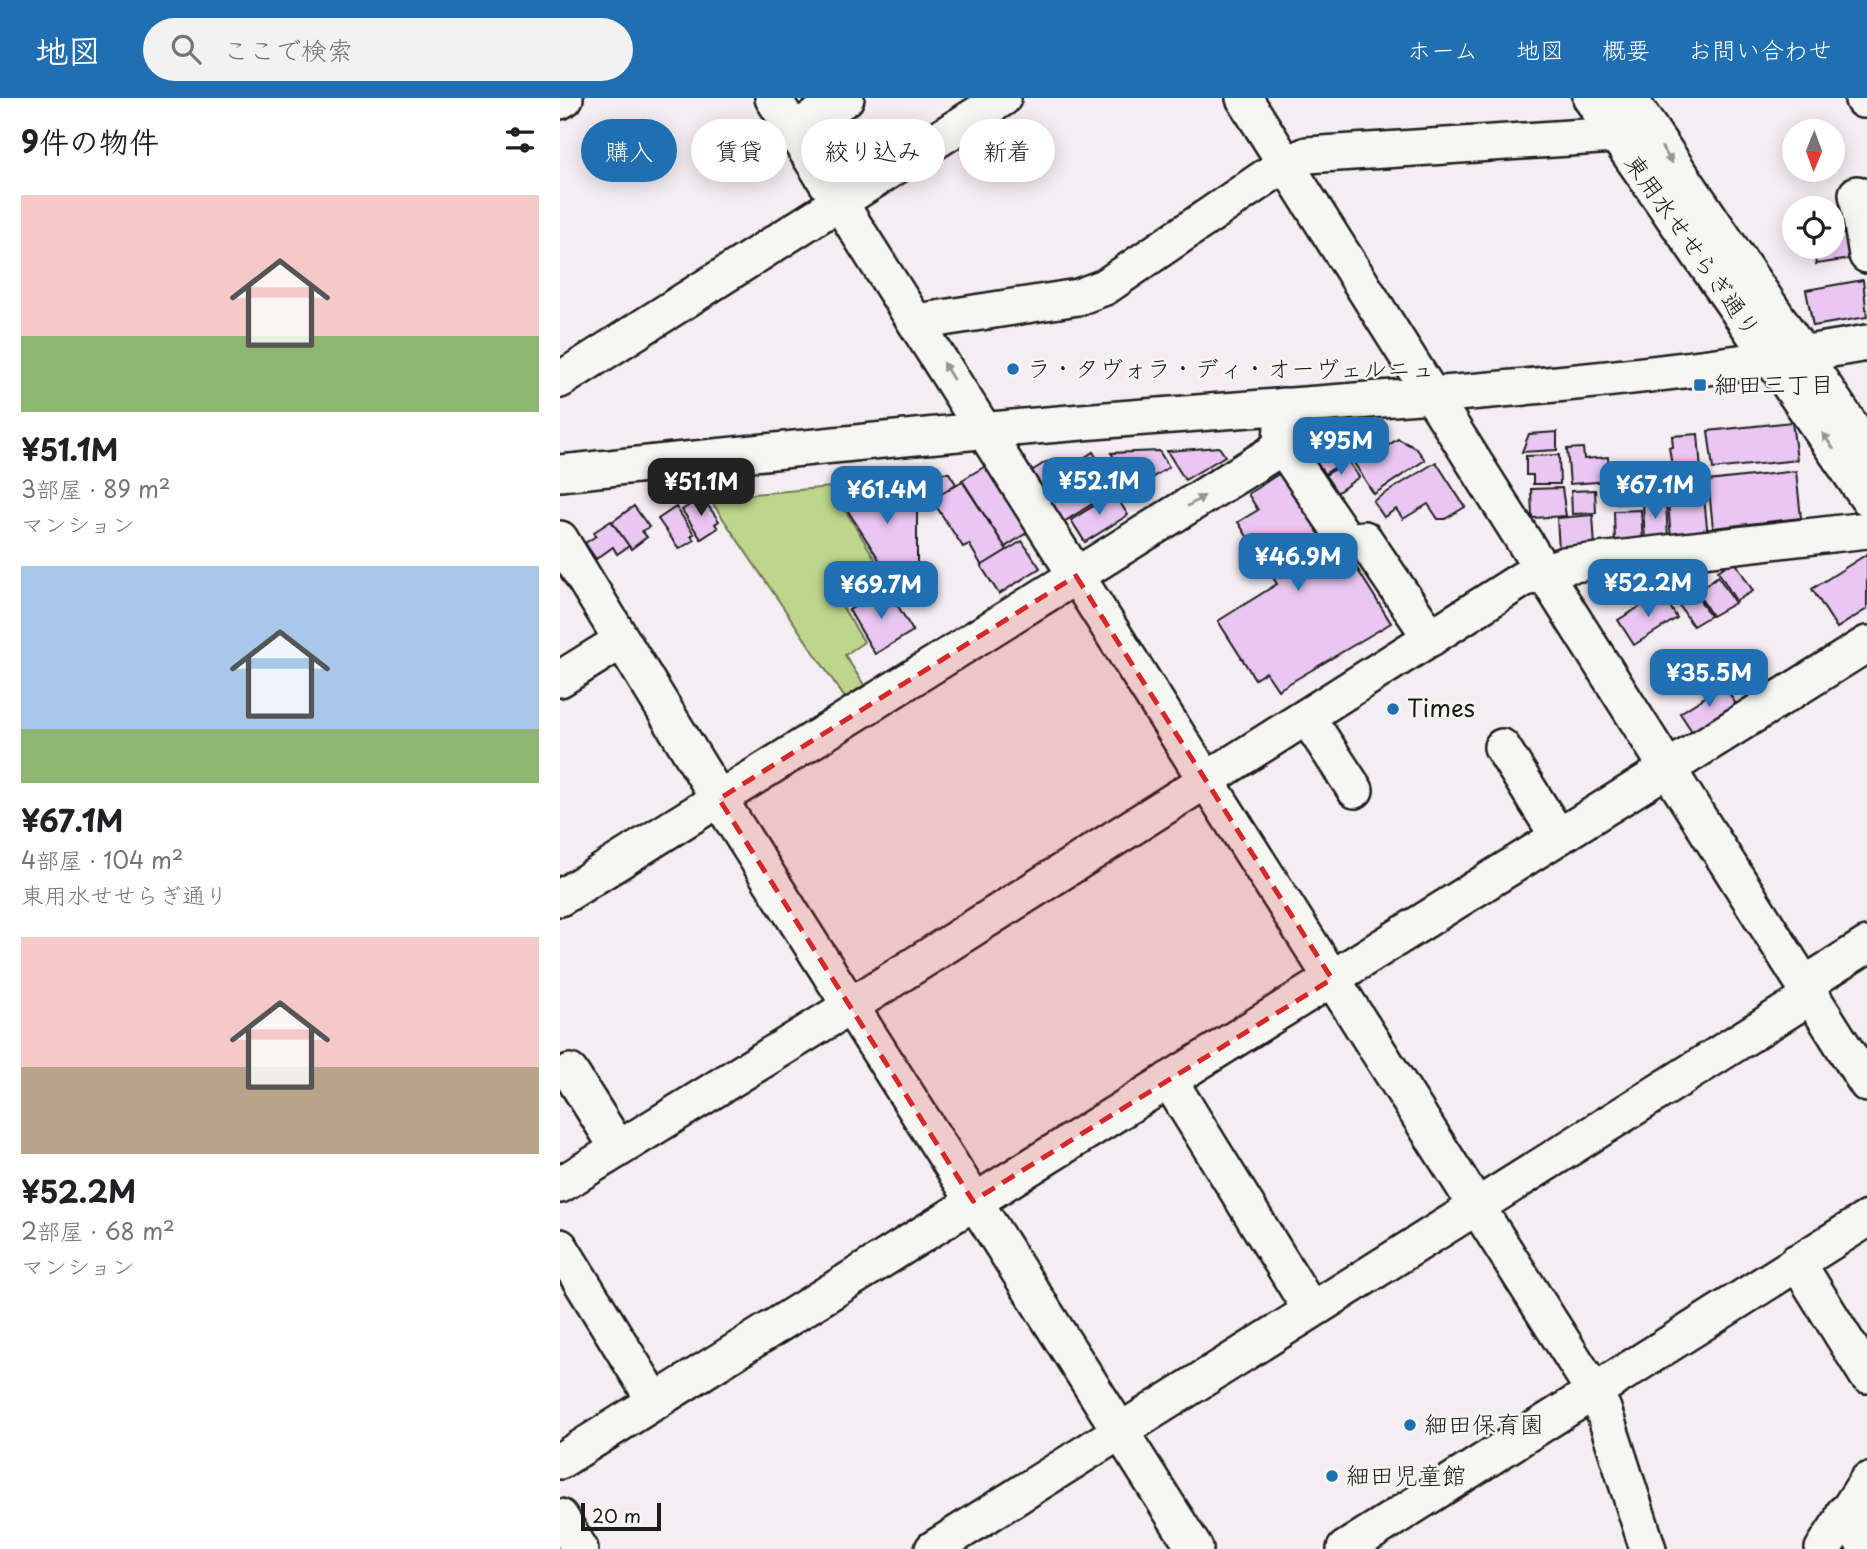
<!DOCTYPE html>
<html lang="ja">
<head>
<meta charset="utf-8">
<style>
  :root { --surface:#fff; --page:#f2f2f2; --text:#202124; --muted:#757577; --accent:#1f6fb2 }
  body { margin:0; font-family:"Playpen Sans","Klee One",sans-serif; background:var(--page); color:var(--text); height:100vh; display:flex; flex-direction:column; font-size:26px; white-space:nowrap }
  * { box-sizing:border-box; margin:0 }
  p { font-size:23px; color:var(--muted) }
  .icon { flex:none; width:38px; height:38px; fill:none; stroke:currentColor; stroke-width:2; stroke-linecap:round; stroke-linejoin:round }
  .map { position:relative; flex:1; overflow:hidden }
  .details { display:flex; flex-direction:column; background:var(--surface); width:560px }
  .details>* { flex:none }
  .banner { position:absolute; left:21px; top:21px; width:665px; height:63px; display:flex; gap:14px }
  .needle { width:46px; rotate:181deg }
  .buttons { position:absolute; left:1222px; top:21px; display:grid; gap:14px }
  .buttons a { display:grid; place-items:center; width:63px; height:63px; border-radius:50%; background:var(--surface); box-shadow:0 4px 18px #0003; font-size:35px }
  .scale { position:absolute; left:21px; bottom:18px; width:80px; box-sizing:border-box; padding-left:7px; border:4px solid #1c1c1c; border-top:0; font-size:19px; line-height:24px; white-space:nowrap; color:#1c1c1c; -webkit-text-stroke:5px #f6f6f2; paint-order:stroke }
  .price { position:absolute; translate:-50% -60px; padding:0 16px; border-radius:14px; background:var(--accent); color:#fff; font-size:23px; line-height:46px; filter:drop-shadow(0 2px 4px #0008) }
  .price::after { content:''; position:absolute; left:50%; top:42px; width:21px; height:16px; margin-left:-10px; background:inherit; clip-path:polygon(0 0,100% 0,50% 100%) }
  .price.on { background:#222; color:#fff }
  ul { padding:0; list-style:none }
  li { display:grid; align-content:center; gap:14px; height:371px; padding:0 21px }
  li span { display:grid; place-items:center; height:217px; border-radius:0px; color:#555 }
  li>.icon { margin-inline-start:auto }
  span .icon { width:126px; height:126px; fill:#fffc; stroke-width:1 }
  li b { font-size:30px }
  h2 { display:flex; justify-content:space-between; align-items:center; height:84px; padding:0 21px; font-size:30px }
  .tag { padding:0 24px; border-radius:32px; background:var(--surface); box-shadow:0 4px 18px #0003; font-size:24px; line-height:63px }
  .tag.on { background:var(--accent); color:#fff }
  header { display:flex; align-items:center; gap:42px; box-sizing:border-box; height:98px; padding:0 35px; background:var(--accent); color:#fff }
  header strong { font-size:33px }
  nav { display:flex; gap:38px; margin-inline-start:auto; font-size:24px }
  .search { width:490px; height:63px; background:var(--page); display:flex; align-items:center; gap:18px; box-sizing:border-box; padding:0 24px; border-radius:38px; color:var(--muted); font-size:26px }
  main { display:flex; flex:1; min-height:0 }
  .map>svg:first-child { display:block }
  .green { fill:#bed68c; stroke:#6d7954; stroke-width:2 }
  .building { fill:#eac7f3; stroke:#1c1c1c; stroke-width:2 }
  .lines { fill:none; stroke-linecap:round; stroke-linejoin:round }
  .minor-casing { stroke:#1c1c1c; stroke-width:40 }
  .minor { stroke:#f6f6f2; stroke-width:35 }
  .oneway { fill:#949492 }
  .marked { fill:#d62828; fill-opacity:0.2; stroke:#d62828; stroke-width:5; stroke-dasharray:14 9; stroke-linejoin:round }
  .poi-dot { fill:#1f6fb2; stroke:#f6f6f2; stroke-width:2.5 }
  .labels { text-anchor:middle; stroke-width:5; stroke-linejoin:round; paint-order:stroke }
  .street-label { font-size:24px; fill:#1c1c1c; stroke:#f6f6f2 }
  .poi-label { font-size:24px; fill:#1c1c1c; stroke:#f6f6f2; text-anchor:start }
</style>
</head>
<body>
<header>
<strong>地図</strong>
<div class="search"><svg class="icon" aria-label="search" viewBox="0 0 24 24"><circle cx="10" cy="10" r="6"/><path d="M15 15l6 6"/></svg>ここで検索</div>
<nav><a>ホーム</a><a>地図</a><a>概要</a><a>お問い合わせ</a></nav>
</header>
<main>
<section class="details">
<h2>9件の物件<svg class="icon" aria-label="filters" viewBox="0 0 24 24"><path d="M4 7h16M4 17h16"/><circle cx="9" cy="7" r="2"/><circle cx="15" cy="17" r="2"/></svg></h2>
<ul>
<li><span style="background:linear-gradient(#f6c9c9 65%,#8fb573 0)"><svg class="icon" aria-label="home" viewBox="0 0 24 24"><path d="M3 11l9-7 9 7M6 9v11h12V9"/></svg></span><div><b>¥51.1M</b><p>3部屋 · 89 m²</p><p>マンション</p></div></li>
<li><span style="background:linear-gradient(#a9c7e8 75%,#8fb573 0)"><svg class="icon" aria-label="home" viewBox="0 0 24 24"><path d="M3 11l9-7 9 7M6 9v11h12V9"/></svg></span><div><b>¥67.1M</b><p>4部屋 · 104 m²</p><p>東用水せせらぎ通り</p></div></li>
<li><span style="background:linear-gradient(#f6c9c9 60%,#b9a48a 0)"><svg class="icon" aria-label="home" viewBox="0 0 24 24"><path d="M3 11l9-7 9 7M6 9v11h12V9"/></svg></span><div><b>¥52.2M</b><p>2部屋 · 68 m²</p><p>マンション</p></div></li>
</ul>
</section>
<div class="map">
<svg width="1307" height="1451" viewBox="0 0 1307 1451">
  <rect width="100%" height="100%" fill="#f4edf2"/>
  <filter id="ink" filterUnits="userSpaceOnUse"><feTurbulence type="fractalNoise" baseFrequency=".0143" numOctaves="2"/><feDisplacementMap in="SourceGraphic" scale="14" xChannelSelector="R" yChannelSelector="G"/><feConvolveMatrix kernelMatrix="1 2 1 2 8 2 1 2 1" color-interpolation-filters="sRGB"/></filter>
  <g filter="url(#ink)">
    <!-- green -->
    <polygon class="green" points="271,389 328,482 282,508 304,544 285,557 304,587 285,600 149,400"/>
    <!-- building -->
    <g class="building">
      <polygon points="1293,134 1297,160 1256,166 1253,149 1272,149 1272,138"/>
      <polygon points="1303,182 1307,219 1253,228 1246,192"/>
      <polygon points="1232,324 1237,362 1153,371 1148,333"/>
      <polygon points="997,334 997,352 962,354 969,336"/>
      <polygon points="1138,336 1143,397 1117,400 1109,349 1113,349 1112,338"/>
      <polygon points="818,340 824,350 838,341 856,350 865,362 814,396 787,354 802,344 805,348"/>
      <polygon points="764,343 768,350 776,345 787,362 764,376 749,353"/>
      <polygon points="659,349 665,358 625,382 607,353"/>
      <polygon points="1023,350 1024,361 1048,359 1050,383 1010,386 1007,351"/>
      <polygon points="599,353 609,369 574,391 551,355"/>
      <polygon points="533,354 556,391 502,425 470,374 486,364 522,361"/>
      <polygon points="999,357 1000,386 973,386 973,377 966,377 966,358"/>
      <polygon points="788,363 799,379 775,396 764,378"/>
      <polygon points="876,364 905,409 885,421 878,421 868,406 843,421 836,411 824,419 813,403"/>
      <polygon points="1080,364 1082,405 1057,406 1056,365"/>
      <polygon points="1082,364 1105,364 1107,403 1083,403"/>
      <polygon points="429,366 471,432 445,449 402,382"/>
      <polygon points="1236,373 1241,420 1153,430 1148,383"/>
      <polygon points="365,374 389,375 396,386 371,402 357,379"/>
      <polygon points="720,375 725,376 788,474 796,469 831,525 718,592 706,574 695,581 658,523 717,486 678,424 698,412 688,396"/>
      <polygon points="336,381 357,415 357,483 340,494 286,410 291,407 278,386"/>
      <polygon points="402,383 447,452 422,468 409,446 403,449 372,402"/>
      <polygon points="1002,390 1006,418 972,420 971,391"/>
      <polygon points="1035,392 1036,415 1012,416 1011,393"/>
      <polygon points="554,395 568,417 525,444 511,422"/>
      <polygon points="142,399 159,423 155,426 158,430 141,441 122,412"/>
      <polygon points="1144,400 1148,438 1111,441 1108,404"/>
      <polygon points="1106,404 1108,441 1085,443 1083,405"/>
      <polygon points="74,408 89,429 82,433 87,439 71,451 52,424"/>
      <polygon points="116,409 134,436 131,438 134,442 119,451 98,421"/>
      <polygon points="1081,412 1083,445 1055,447 1054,413"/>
      <polygon points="1033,417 1035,449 999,452 997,420"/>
      <polygon points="51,423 69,448 57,456 53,449 36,461 25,445 36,438 34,434"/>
      <polygon points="462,443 480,470 439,496 421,468"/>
      <polygon points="1307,456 1307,511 1277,530 1252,491"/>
      <polygon points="1174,462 1193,493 1176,503 1158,473"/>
      <polygon points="1121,473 1150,518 1133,528 1104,484"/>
      <polygon points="1158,478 1175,505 1152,518 1137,494"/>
      <polygon points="327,490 353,533 315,556 289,512"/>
      <polygon points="1102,495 1117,520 1074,547 1058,522"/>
      <polygon points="1164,587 1177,608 1133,635 1120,615"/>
    </g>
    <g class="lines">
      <defs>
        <g id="minor">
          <polyline points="213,0 1025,1279 1043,1311 1088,1451"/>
          <polyline points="684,0 1307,986"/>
          <polyline points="1031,0 1307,399"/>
          <polyline points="1069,0 1307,352"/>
          <polyline points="1303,2 1307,2"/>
          <polyline points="0,3 5,0"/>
          <polyline points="234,32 286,0"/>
          <polyline points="1297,96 1307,157"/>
          <polyline points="357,224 518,199 545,189 713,74 747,57 1055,37 1082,20"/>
          <polyline points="0,282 443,0"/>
          <polyline points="721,346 787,443 804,441 871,540"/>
          <path d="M0,375C195,355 389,334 585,319C826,300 1069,287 1307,245"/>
          <polyline points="0,441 159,701 635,1451"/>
          <polyline points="0,581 61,543"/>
          <polyline points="747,619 795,692"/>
          <polyline points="942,649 998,738"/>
          <polyline points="0,800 711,356 721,346 723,308"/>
          <polyline points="1244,887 1307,847"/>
          <polyline points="10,974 58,1050"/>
          <polyline points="609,982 751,1212"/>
          <polyline points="0,1087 292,907 963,481 1004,467 1307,432"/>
          <polyline points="0,1149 95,1303"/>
          <polyline points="1237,1164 1307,1277"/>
          <polyline points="0,1363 1307,546"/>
          <polyline points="1284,1415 1307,1450"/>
          <polyline points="0,1419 20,1451"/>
          <polyline points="373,1451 1251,898"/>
          <polyline points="785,1451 1307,1121"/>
          <polyline points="1263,1451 1307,1383"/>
        </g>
      </defs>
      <!-- minor casing -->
      <use href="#minor" class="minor-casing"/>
      <!-- minor -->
      <use href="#minor" class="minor"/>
    </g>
    <!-- one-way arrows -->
    <defs><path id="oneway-solid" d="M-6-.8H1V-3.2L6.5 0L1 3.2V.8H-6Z" transform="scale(1.75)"/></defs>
    <g class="oneway">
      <use href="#oneway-solid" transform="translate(1107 57) rotate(56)"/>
      <use href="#oneway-solid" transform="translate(388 273) rotate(-122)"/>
      <use href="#oneway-solid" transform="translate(1268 343) rotate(-125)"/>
      <use href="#oneway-solid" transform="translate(636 403) rotate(-32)"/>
    </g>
  </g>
  <!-- marked area -->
  <path class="marked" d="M516,478L772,881L413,1103L159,701Z"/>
  <!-- markers -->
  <g class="poi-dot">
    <circle cx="453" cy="271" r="7"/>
    <rect x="1133" y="280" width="14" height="14" rx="3.5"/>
    <circle cx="833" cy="611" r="7"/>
    <circle cx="850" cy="1327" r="7"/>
    <circle cx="772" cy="1378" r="7"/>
  </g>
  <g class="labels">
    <!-- street labels -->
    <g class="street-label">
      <text transform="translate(1132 148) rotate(55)" y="8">東用水せせらぎ通り</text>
    </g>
    <!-- poi labels -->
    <g class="poi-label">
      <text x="467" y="279">ラ・タヴォラ・ディ・オーヴェルニュ</text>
      <text x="1154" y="295">細田三丁目</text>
      <text x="847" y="619">Times</text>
      <text x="864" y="1335">細田保育園</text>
      <text x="786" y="1386">細田児童館</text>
    </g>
  </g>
</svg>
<div class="buttons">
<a><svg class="needle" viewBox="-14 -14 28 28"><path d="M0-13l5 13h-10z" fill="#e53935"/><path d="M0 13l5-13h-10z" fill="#757577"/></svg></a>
<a><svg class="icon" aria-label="locate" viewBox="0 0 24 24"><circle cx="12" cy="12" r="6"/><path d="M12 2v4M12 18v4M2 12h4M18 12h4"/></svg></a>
</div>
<div class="scale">20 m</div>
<b class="price" style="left:781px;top:379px">¥95M</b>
<b class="price" style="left:539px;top:419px">¥52.1M</b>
<b class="price on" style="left:141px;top:420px">¥51.1M</b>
<b class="price" style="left:1095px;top:423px">¥67.1M</b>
<b class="price" style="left:327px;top:428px">¥61.4M</b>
<b class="price" style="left:738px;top:495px">¥46.9M</b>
<b class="price" style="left:1088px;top:521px">¥52.2M</b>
<b class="price" style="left:321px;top:523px">¥69.7M</b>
<b class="price" style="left:1149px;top:611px">¥35.5M</b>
<div class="banner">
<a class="tag on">購入</a>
<a class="tag">賃貸</a>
<a class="tag">絞り込み</a>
<a class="tag">新着</a>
</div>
</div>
</main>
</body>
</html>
